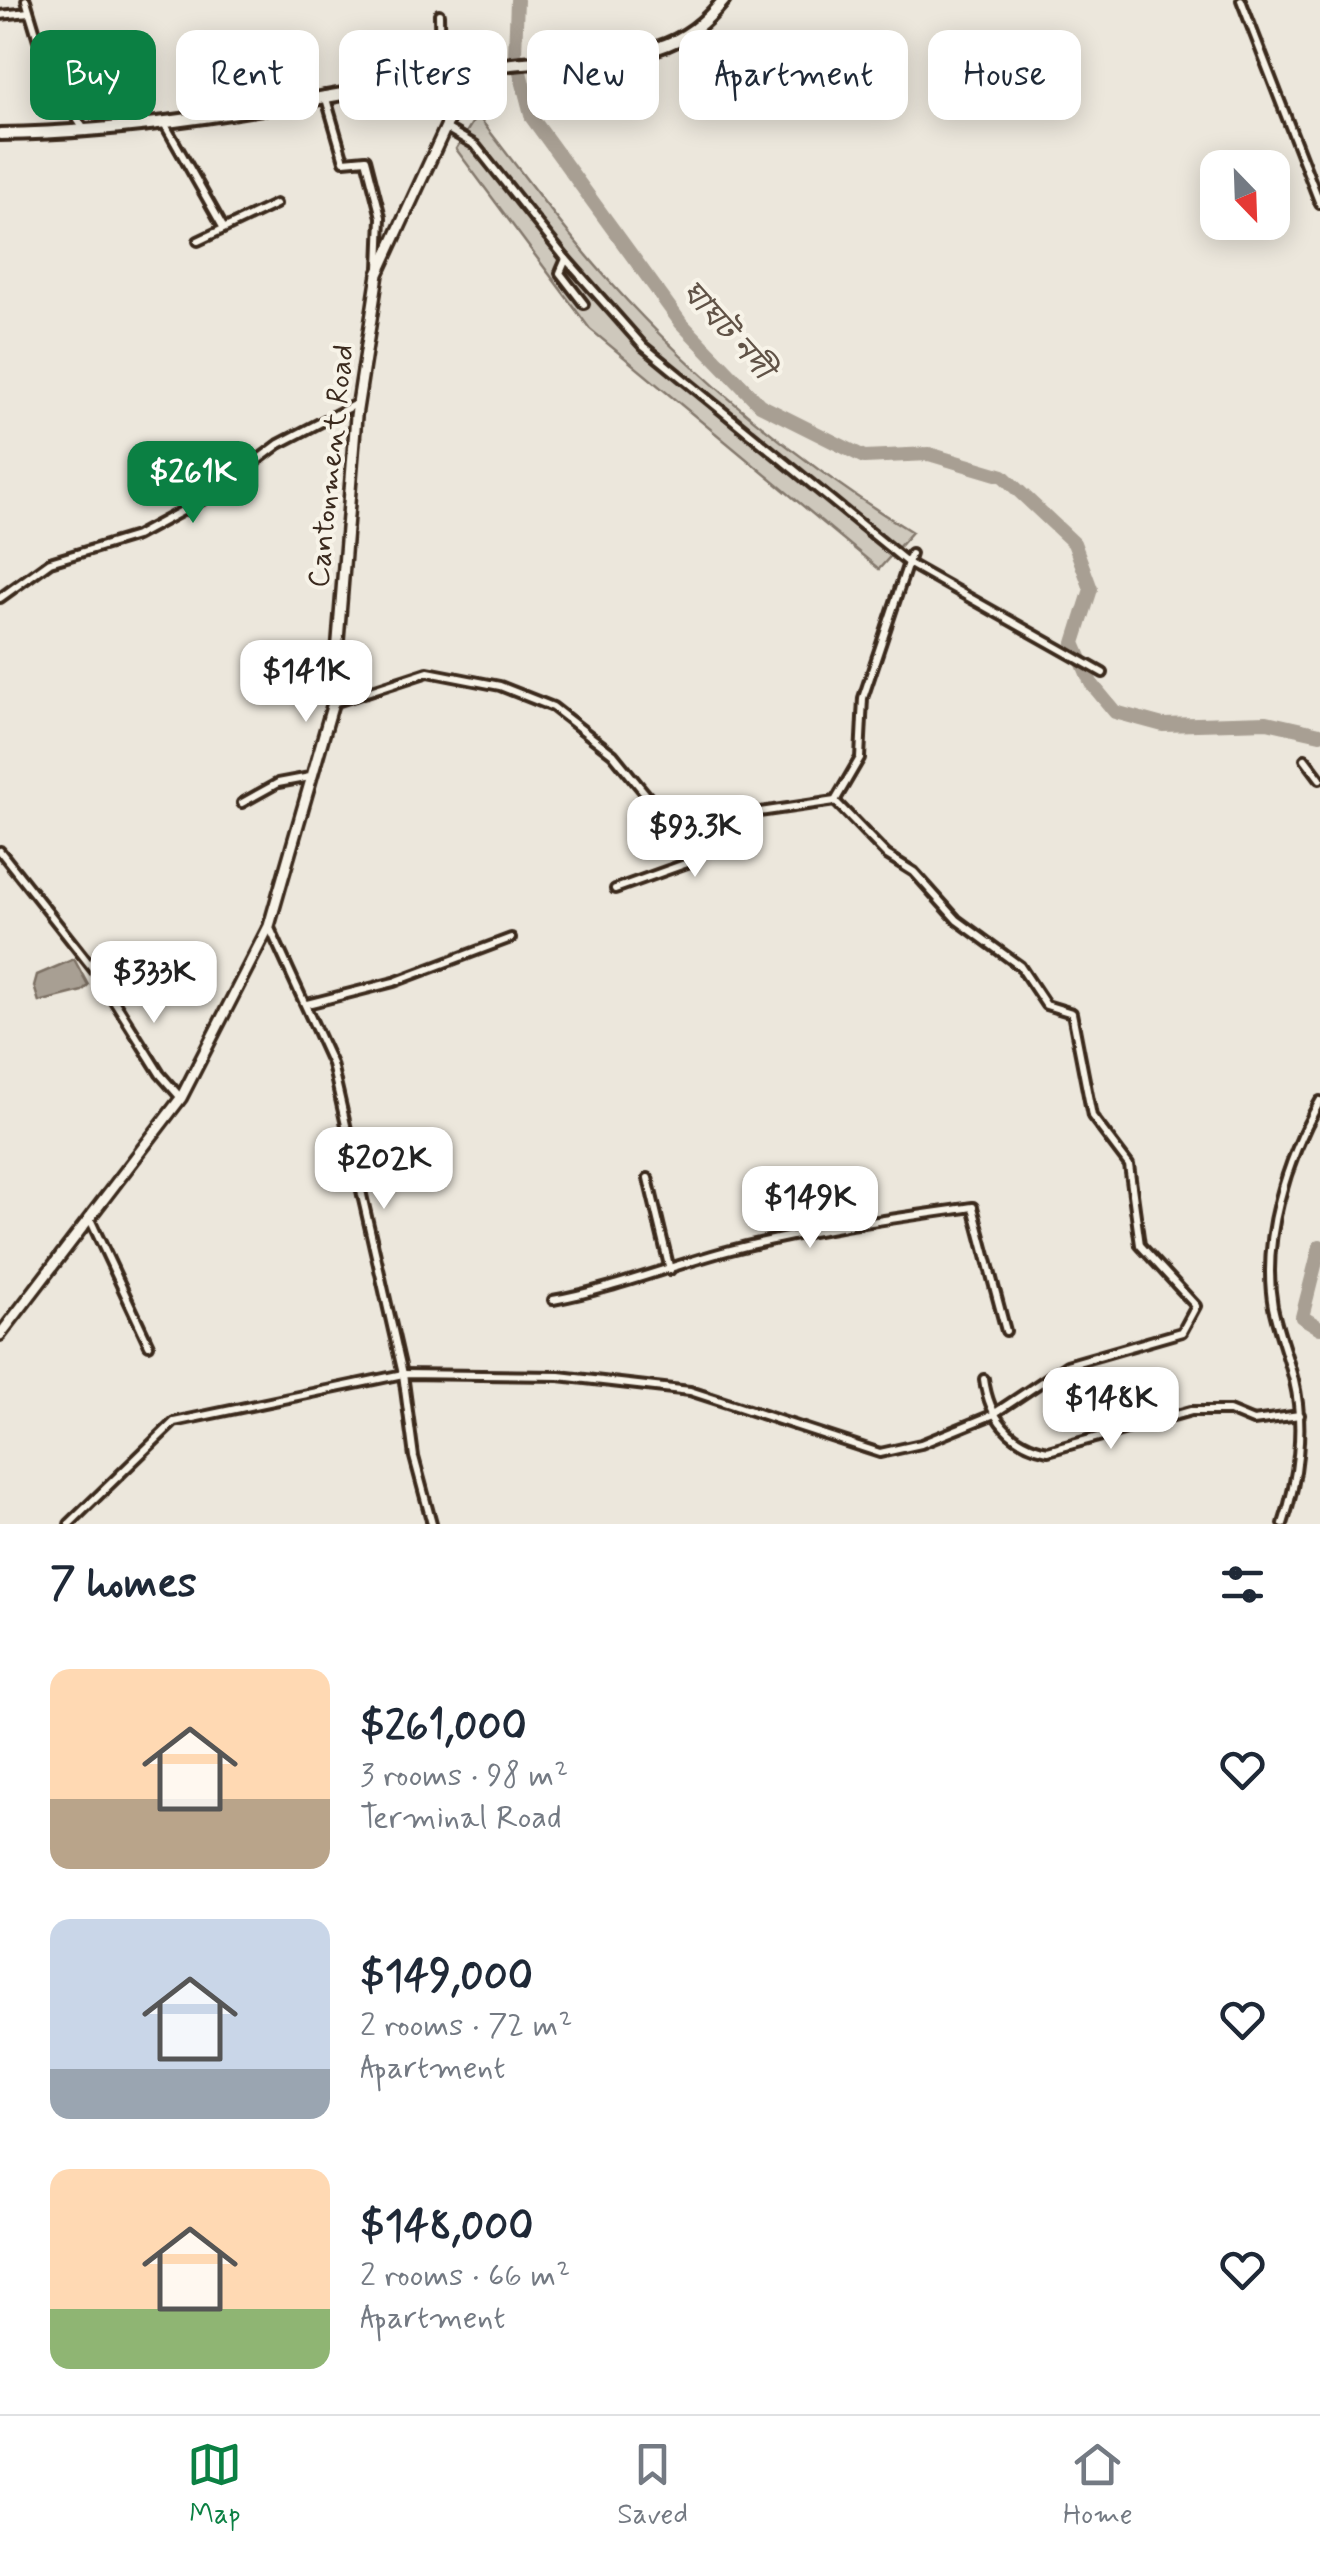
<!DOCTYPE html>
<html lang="en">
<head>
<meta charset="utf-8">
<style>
  :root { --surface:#fff; --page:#f6f6f7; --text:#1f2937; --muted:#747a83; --line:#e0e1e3; --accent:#0b8043 }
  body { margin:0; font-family:Mynerve,"Noto Sans Bengali",sans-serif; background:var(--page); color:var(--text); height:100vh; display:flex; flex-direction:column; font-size:38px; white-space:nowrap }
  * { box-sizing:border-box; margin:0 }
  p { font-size:32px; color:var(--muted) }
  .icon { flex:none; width:55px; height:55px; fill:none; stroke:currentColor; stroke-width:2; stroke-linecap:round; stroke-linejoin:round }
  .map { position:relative; height:1524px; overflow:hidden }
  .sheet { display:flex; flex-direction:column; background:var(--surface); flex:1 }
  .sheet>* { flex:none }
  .guide { position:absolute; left:30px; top:30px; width:1260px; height:90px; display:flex; gap:20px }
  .needle { width:65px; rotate:157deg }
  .buttons { position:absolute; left:1200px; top:150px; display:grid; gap:20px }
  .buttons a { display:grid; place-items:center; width:90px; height:90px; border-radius:20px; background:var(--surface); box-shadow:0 5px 25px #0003; font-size:50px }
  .price { position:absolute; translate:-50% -85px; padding:0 22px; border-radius:20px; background:#fff; color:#222; font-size:32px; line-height:65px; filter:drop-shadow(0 2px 5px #0008) }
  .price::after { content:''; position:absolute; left:50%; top:60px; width:30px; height:22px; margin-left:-15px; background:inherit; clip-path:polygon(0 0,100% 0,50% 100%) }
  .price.current { background:var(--accent); color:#fff }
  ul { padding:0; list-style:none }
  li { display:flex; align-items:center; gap:30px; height:250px; padding:0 50px }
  li span { display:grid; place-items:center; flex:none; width:280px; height:200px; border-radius:20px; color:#555 }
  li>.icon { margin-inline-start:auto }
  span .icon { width:120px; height:120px; fill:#fffc; stroke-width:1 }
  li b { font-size:42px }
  h2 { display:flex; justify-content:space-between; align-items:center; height:120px; padding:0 50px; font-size:42px }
  .tag { padding:0 35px; border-radius:20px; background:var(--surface); box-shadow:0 5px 25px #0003; font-size:35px; line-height:90px }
  .tag.current { background:var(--accent); color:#fff }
  .dock { display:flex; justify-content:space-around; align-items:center; height:140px; border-top:2px solid var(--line); background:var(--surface); font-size:28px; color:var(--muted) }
  .dock a { display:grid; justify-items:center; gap:5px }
  .dock .current { color:var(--accent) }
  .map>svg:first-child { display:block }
  .green { fill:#cec8bc; stroke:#84796d; stroke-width:2.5 }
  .water { fill:#a89f93; stroke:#7c7064; stroke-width:2.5 }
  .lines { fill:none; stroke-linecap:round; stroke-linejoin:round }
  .river { stroke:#a89f93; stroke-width:14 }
  .minor-casing { stroke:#3b2a1e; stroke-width:14 }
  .tertiary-casing { stroke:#3b2a1e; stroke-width:16 }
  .primary-casing { stroke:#3b2a1e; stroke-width:18 }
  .minor { stroke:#f7f3e8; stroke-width:6 }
  .tertiary { stroke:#f7f3e8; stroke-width:9 }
  .primary { stroke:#f7f3e8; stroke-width:10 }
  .labels { text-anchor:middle; stroke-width:8; stroke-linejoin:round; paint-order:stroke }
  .street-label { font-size:30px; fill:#3b2a1e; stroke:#f7f3e8 }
  .water-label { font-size:32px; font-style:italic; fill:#615347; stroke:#f7f3e8 }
</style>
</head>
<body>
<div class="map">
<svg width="1320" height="1524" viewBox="0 0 1320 1524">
  <rect width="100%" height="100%" fill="#ece7dc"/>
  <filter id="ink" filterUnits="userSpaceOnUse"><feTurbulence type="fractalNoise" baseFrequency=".01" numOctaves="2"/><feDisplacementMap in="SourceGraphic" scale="20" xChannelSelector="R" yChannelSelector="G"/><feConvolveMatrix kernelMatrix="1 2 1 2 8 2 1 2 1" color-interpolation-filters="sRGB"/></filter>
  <g filter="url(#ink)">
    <!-- green -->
    <path class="green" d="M477,115C521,171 563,230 611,283C697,379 802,465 912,532L879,569L590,329L456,149Z"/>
    <!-- water -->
    <polygon class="water" points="74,959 88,985 82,991 39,1002 34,986 37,975"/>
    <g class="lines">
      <!-- river -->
      <g class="river">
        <polyline points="517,0 515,53 532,118 681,323 760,405 864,457 929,454 1003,476 1074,543 1091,589 1074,643 1091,683 1115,712 1163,725 1267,722 1320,734"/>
        <polyline points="1320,1246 1302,1317 1320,1328"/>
      </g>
      <defs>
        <g id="minor">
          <polyline points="26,0 50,80 86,132"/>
          <polyline points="1241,0 1320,204"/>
          <polyline points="439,14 440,76"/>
          <polyline points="0,15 29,12"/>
          <polyline points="325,95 344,161 366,159 381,217 379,268"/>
          <polyline points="164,123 223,227"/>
          <polyline points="446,128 475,145 566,259"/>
          <polyline points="198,241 276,204"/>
          <polyline points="584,304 560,273 566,259 643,346 908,563 1103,673"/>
          <polyline points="0,598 50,562 136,536 210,496 279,444 358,403"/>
          <polyline points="333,703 428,672 500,686 553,707 613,754 671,825 835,801 860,758 863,698 911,554"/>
          <polyline points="1305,759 1320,779"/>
          <polyline points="242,803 278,783 310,777"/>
          <polyline points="0,851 98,975 160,1074 181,1098"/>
          <polyline points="615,889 693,861 671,825"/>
          <polyline points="269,926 332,1064 403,1374 414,1457 432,1524"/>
          <polyline points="307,1004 394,982 511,938"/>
          <polyline points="648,1178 670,1270"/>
          <polyline points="90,1219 149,1345"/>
          <path d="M553,1300C612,1289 665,1268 723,1252C805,1230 889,1219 973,1207L1006,1331"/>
          <path d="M984,1379C989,1417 1010,1444 1048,1451L1191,1411H1229L1253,1421L1300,1415"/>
          <polyline points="69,1524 174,1422 403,1374 559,1376 690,1391 880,1453 921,1444 992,1415 1067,1365 1182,1332 1196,1306 1140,1245 1129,1165 1092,1116 1072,1013 1046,1005 1020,966 957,920 914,872 887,855 835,801"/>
          <path d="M1283,1524C1298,1480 1305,1426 1294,1381C1288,1356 1278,1332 1273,1307C1261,1239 1287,1159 1320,1101"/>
        </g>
        <polyline id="tertiary" points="0,1335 181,1098 269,926 333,703 356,416 378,274 472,70"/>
        <path id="primary" d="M0,134C165,132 328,96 490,67C544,57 606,65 657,48C686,39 705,23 724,0"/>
      </defs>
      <!-- minor casing -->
      <use href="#minor" class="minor-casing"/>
      <!-- tertiary casing -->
      <use href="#tertiary" class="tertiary-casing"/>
      <!-- primary casing -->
      <use href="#primary" class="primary-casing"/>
      <!-- minor -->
      <use href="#minor" class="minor"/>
      <!-- tertiary -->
      <use href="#tertiary" class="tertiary"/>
      <!-- primary -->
      <use href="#primary" class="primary"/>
    </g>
  </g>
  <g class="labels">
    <!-- street labels -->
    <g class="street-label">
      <text transform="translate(330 466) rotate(-84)" y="10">Cantonment Road</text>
    </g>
    <!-- water labels -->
    <g class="water-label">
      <text transform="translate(728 329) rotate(48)" y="11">ঘাঘট নদী</text>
    </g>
  </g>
</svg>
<div class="buttons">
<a><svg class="needle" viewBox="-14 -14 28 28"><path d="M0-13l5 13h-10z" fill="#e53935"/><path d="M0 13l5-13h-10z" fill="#747a83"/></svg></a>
</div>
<b class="price current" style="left:193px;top:526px">$261K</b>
<b class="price" style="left:306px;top:725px">$141K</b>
<b class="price" style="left:695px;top:880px">$93.3K</b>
<b class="price" style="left:154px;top:1026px">$333K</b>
<b class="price" style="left:384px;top:1212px">$202K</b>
<b class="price" style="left:810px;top:1251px">$149K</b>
<b class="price" style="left:1111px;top:1452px">$148K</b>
<div class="guide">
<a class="tag current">Buy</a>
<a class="tag">Rent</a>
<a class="tag">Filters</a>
<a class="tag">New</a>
<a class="tag">Apartment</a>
<a class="tag">House</a>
</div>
</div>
<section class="sheet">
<h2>7 homes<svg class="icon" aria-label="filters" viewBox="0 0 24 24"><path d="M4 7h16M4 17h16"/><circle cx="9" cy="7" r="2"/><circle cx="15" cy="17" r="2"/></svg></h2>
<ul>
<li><span style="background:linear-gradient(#ffd9b3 65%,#b9a48a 0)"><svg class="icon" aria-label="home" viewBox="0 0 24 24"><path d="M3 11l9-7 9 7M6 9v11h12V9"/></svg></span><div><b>$261,000</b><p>3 rooms · 98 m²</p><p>Terminal Road</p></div><svg class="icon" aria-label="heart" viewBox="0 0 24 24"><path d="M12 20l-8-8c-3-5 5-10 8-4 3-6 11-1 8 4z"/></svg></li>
<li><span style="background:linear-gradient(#c9d6e8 75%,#9aa5b1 0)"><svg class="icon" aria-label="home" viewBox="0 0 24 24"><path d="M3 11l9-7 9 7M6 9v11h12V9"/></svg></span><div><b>$149,000</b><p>2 rooms · 72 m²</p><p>Apartment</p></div><svg class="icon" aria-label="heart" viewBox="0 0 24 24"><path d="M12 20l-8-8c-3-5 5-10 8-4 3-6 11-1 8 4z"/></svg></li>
<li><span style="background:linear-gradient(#ffd9b3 70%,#8fb573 0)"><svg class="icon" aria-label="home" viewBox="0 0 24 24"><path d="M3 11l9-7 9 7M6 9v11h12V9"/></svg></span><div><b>$148,000</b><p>2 rooms · 66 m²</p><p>Apartment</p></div><svg class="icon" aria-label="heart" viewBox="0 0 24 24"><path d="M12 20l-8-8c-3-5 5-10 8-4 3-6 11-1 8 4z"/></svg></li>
</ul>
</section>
<nav class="dock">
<a class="current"><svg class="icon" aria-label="map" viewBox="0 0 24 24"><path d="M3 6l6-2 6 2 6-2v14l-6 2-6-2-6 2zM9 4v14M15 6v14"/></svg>Map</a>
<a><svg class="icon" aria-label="saved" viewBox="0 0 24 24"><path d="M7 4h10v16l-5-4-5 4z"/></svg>Saved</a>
<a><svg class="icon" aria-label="home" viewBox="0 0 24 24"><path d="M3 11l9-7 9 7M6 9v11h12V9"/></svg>Home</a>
</nav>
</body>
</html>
